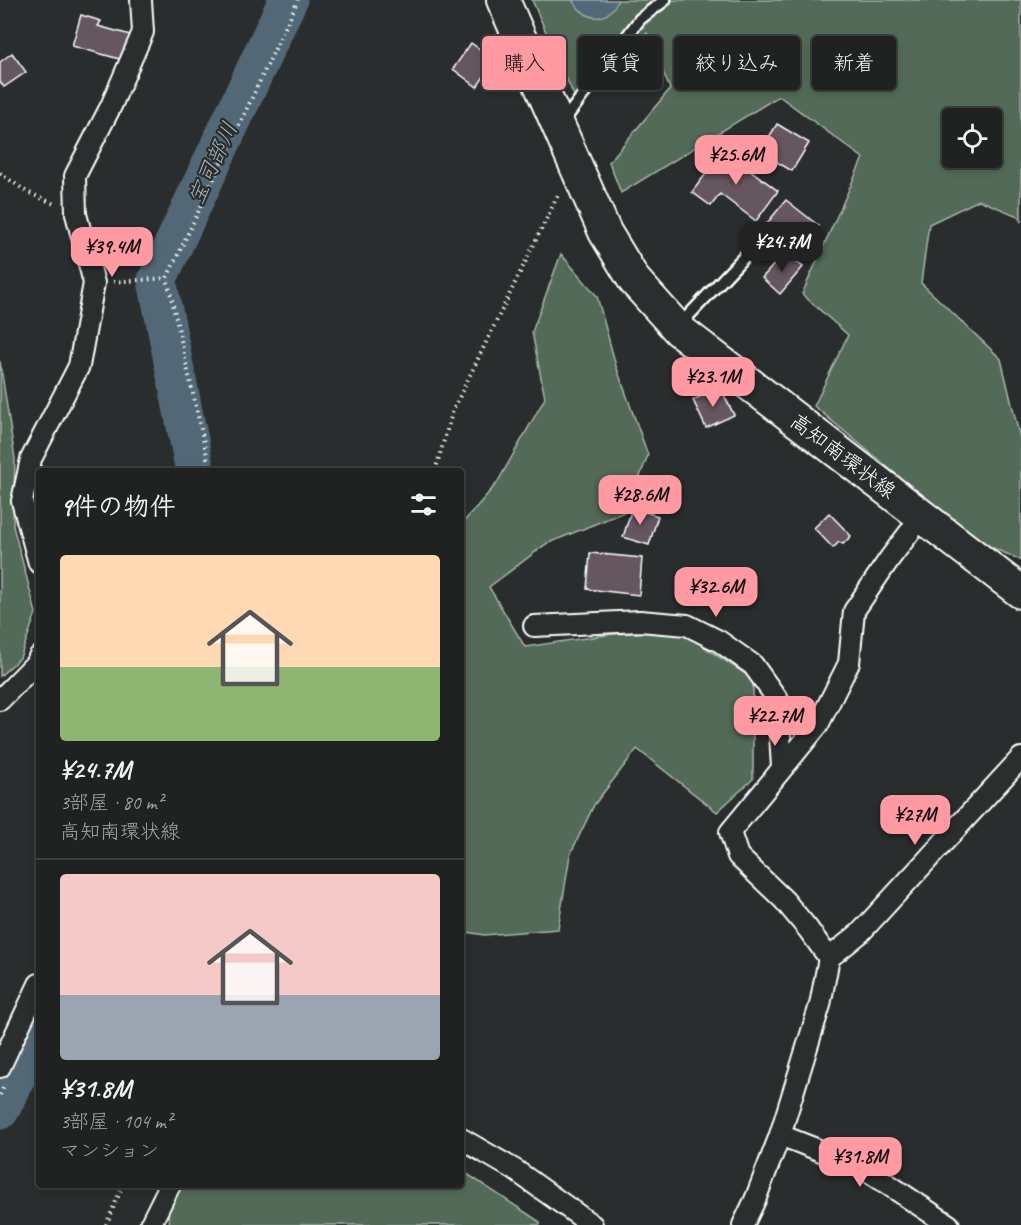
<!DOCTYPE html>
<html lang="ja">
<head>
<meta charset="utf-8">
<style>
  :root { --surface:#202222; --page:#282a2a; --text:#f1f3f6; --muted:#a2a4a5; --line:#3d3f40; --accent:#ff9aa2 }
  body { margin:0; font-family:Caveat,"Klee One",sans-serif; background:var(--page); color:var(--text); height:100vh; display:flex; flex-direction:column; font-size:22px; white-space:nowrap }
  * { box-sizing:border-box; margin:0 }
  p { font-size:20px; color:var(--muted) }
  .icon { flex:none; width:33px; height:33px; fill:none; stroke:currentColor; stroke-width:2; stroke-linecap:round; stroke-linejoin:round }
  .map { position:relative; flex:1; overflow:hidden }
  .sheet { position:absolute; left:36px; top:468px; width:428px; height:720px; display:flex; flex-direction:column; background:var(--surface); border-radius:6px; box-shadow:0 3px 9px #0003,0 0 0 2px var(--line) }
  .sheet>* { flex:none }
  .hud { position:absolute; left:482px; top:36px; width:448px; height:54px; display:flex; gap:12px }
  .controls { position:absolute; left:942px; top:108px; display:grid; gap:12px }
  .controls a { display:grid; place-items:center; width:60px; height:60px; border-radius:6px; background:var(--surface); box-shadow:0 3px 9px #0003,0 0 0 2px var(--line); font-size:30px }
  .price { position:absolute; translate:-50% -51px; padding:0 14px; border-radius:12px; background:var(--accent); color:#111; font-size:20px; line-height:39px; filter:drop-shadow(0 2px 3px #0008) }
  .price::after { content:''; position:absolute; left:50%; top:36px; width:18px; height:14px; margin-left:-9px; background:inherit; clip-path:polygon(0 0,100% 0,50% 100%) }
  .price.current { background:#222; color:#fff }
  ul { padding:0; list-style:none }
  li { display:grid; align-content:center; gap:12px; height:318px; padding:0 24px }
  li+li { border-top:2px solid var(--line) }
  li span { display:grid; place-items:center; height:186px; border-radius:6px; color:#555 }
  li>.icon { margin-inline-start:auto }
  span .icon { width:108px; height:108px; fill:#fffc; stroke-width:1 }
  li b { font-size:26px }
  h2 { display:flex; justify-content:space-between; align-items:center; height:72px; padding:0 24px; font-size:26px }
  .pill { padding:0 21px; border-radius:6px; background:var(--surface); box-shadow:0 3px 9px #0003,0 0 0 2px var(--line); font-size:21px; line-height:54px }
  .pill.current { background:var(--accent); color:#111 }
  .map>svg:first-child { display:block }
  .green { fill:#536b58; stroke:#a9b5ac; stroke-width:1.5; fill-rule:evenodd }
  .water { fill:#526876; stroke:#97a4ad; stroke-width:1.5 }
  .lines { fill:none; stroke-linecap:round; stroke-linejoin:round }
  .river { stroke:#526876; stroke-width:39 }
  .building { fill:#665661; stroke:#fff; stroke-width:1.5 }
  .lane-casing { stroke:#fff; stroke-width:15 }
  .street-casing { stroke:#fff; stroke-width:24 }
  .primary-casing { stroke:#fff; stroke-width:36 }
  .path { stroke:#fff; stroke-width:4; stroke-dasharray:1.5 4.5; stroke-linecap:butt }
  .lane { stroke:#2a2d2e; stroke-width:10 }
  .street { stroke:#2a2d2e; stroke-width:20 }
  .primary { stroke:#2a2d2e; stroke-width:32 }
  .labels { text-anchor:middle; stroke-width:4.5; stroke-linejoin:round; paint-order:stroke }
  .street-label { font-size:21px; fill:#fff; stroke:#2a2d2e }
  .water-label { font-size:22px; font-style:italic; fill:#a8b4ba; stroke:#2a2d2e }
</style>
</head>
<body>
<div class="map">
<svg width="1021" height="1225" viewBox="0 0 1021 1225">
  <rect width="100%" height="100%" fill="#2a2d2e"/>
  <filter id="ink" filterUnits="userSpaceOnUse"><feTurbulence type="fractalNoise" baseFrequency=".0167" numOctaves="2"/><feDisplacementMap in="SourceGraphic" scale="12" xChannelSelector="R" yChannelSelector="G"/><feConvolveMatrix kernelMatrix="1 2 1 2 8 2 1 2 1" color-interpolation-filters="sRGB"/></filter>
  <g filter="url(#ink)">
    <!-- green -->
    <g class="green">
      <path d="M532,0H1021V222L1018,216L979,200L929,224L921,283L1001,359L1021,442V560L986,545L909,485L814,406L848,335L802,294L863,158L779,96L621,193L609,162L670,89L647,33L575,98ZM952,118H992V158H952Z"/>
      <polygon points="561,254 597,296 616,366 648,455 627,511 546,544 489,587 525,647 613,634 680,631 753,679 753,779 717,812 637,749 594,805 570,855 558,929 484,935 461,931 461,525 497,483 545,398 532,332"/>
      <polygon points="0,361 15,459 13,526 36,613 20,658 0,676"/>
      <polygon points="461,1170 540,1222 540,1225 170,1225 163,1185 460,1185"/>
    </g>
    <!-- water -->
    <path class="water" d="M572,0H618C606,25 586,21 572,0Z"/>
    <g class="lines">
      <!-- river -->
      <g class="river">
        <polyline points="195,471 157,280 288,0"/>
        <polyline points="0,1110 39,1033"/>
      </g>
    </g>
    <!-- building -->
    <g class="building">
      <polygon points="81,15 101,21 98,26 134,36 127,61 72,46"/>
      <polygon points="471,43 495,60 477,87 453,69"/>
      <polygon points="12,53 26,72 4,87 0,82 0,62"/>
      <polygon points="777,124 809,143 792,171 760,152"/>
      <polygon points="724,150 778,191 756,221 720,194 711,206 692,192"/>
      <polygon points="786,200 819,226 796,253 764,227"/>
      <polygon points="785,252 803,267 780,294 762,278"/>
      <polygon points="720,387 734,415 706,428 693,400"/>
      <polygon points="632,508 658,516 649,545 623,537"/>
      <polygon points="829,513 851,536 843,544 839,542 833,548 814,528"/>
      <polygon points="590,553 642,558 639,595 587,589"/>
    </g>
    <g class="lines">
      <defs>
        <g id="lane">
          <polyline points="562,123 640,19 665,0"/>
          <polyline points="681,328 689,315 759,241"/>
        </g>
        <g id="street">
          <polyline points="39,563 22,501 31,459 79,366 94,283 76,214 75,176 111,106 143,32 141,0"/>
          <polyline points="534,626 640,621 687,625 719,641 753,665 778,700 782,768"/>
          <polyline points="0,700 37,662 39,657"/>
          <polyline points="829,958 808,929 784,900 738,856 730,832 818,725 849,663 854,611 890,558 922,516"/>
          <polyline points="0,1067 39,984"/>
          <polyline points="780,1135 862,1167 949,1225"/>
          <polyline points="460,1138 515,1170 592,1225"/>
          <polyline points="150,1225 170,1185"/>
          <polyline points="743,1225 755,1200 780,1135 820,1005 829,958 860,933 1021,758"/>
        </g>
        <polyline id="primary" points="503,0 605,232 634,280 679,330 1021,592"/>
      </defs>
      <!-- lane casing -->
      <use href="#lane" class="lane-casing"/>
      <!-- street casing -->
      <use href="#street" class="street-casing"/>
      <!-- primary casing -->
      <use href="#primary" class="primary-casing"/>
      <!-- path -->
      <g class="path">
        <polyline points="0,173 27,192 57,205"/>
        <polyline points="113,282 167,278"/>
        <polyline points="207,471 207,456 167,278 298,0"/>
        <polyline points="435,471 453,410 559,193"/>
        <polyline points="0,1095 5,1084"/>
        <polyline points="106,1225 123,1185"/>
      </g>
      <!-- lane -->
      <use href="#lane" class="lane"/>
      <!-- street -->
      <use href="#street" class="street"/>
      <!-- primary -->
      <use href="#primary" class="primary"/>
    </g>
  </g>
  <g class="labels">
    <!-- street labels -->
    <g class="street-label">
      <text transform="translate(843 456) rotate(37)" y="7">高知南環状線</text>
    </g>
    <!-- water labels -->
    <g class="water-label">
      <text transform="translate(212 163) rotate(-65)" y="8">宝司部川</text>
    </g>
  </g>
</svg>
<div class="controls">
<a><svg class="icon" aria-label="locate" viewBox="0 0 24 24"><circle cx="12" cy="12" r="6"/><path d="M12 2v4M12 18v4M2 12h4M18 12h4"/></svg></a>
</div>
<b class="price" style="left:736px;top:186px">¥25.6M</b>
<b class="price current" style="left:782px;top:273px">¥24.7M</b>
<b class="price" style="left:112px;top:278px">¥39.4M</b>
<b class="price" style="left:713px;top:408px">¥23.1M</b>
<b class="price" style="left:640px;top:526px">¥28.6M</b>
<b class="price" style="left:716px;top:618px">¥32.6M</b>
<b class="price" style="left:775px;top:747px">¥22.7M</b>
<b class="price" style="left:915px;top:846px">¥27M</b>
<b class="price" style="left:860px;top:1188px">¥31.8M</b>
<div class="hud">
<a class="pill current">購入</a>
<a class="pill">賃貸</a>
<a class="pill">絞り込み</a>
<a class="pill">新着</a>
</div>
<section class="sheet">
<h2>9件の物件<svg class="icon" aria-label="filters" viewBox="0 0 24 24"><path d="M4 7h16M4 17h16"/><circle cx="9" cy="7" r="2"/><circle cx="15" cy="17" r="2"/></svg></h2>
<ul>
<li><span style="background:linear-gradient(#ffd9b3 60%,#8fb573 0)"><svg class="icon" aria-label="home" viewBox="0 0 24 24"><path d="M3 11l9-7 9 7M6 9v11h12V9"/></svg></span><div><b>¥24.7M</b><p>3部屋 · 80 m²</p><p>高知南環状線</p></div></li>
<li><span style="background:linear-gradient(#f6c9c9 65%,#9aa5b1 0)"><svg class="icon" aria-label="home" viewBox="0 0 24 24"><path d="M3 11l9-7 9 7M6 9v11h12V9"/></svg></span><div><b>¥31.8M</b><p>3部屋 · 104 m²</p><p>マンション</p></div></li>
</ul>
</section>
</div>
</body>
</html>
